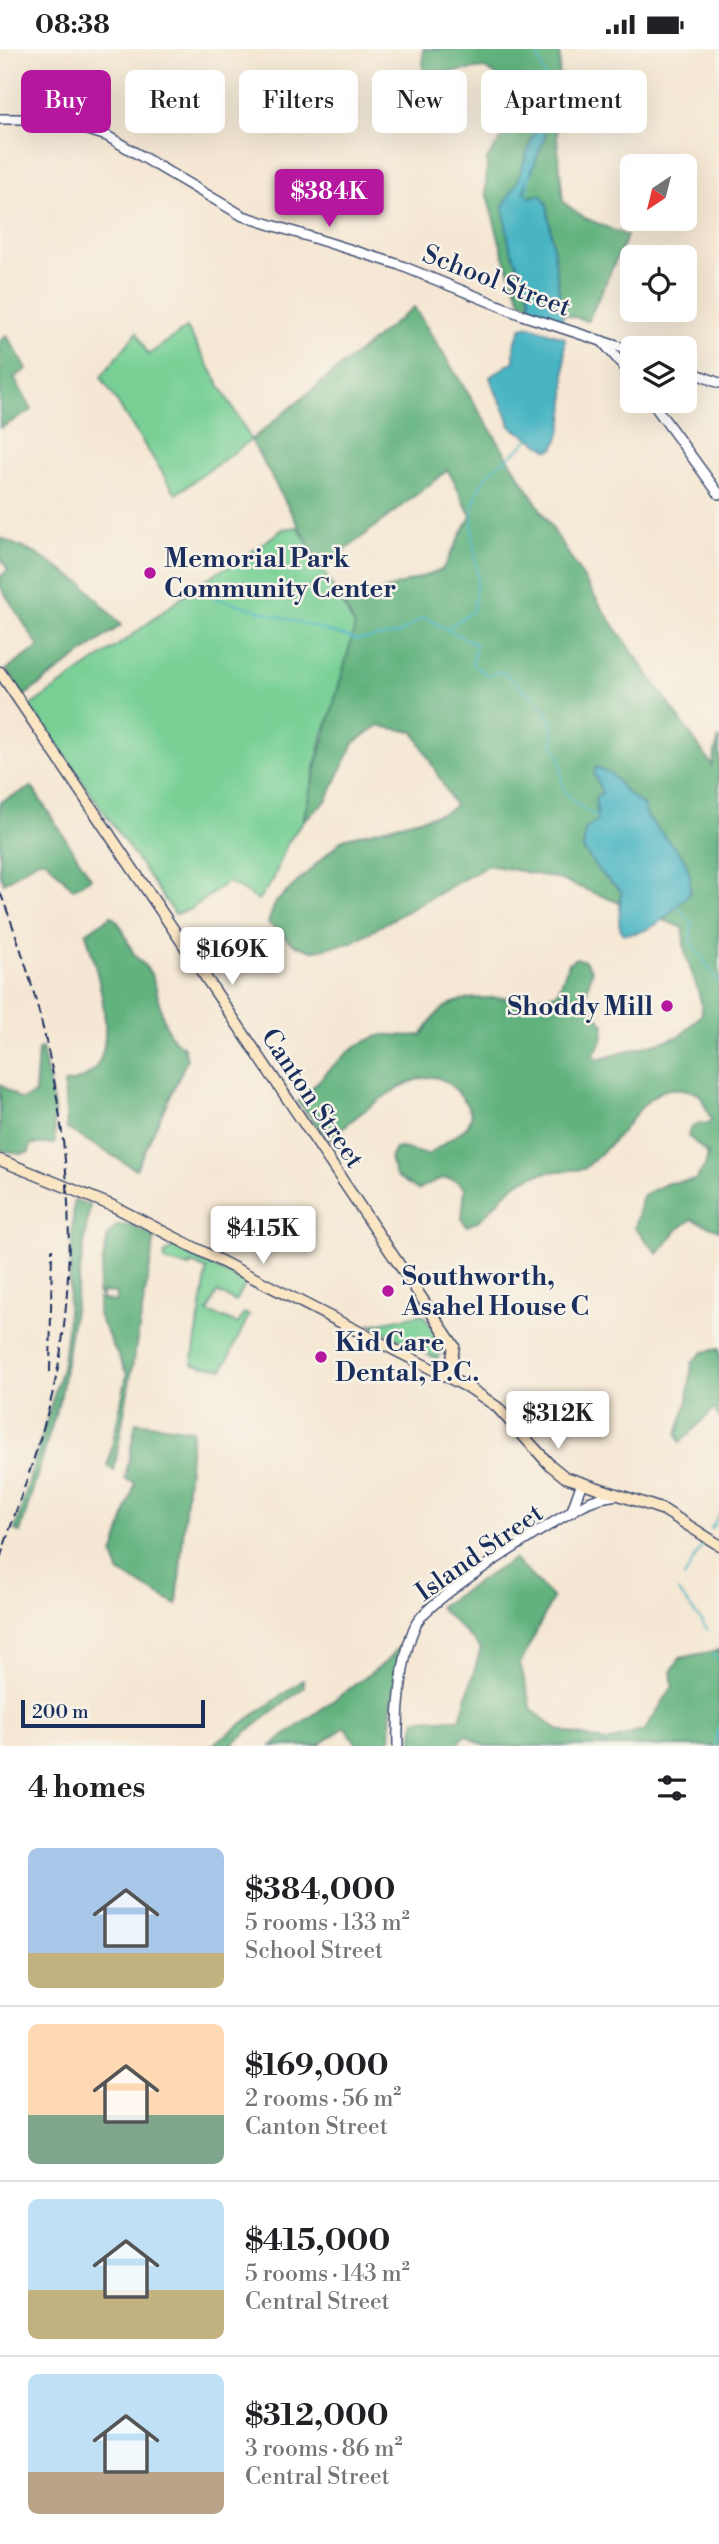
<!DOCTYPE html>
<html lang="en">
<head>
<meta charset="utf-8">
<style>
  :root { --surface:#fff; --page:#f6f6f6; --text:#202124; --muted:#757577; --line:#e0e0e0; --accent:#b5179e }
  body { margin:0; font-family:"Libre Bodoni",serif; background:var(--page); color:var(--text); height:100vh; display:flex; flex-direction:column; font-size:26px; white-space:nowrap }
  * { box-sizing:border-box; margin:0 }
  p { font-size:23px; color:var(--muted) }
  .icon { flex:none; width:38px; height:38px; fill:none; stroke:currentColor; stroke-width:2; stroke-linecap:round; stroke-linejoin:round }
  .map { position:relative; height:1697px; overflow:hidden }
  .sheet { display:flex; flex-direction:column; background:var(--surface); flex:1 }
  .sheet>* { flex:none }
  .top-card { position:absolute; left:21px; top:21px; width:677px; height:63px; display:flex; gap:14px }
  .needle { width:46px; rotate:215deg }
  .controls { position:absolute; left:620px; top:105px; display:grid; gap:14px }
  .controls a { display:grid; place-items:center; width:77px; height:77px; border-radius:10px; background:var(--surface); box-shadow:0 7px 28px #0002; font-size:35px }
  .scale { position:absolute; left:21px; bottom:18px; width:184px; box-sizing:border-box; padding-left:7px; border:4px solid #1b2f5e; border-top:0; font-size:19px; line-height:24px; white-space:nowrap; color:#1b2f5e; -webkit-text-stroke:5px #f7f3e8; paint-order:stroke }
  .price { position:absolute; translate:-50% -60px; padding:0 16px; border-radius:7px; background:#fff; color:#222; font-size:23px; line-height:46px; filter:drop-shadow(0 2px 4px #0008) }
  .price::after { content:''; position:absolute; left:50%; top:42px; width:21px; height:16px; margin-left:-10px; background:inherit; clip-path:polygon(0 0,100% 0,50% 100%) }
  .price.on { background:var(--accent); color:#fff }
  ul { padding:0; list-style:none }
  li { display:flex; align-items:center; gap:21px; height:175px; padding:0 28px }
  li+li { border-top:2px solid var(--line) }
  li span { display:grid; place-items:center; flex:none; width:196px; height:140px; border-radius:10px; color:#555 }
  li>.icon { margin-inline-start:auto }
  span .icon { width:84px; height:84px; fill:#fffc; stroke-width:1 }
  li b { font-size:30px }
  h2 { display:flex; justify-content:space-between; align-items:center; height:84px; padding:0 28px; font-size:30px }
  .pill { padding:0 24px; border-radius:10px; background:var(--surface); box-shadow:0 7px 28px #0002; font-size:24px; line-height:63px }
  .pill.on { background:var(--accent); color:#fff }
  .status { display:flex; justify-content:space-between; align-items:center; height:49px; padding:0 35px; background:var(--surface); direction:ltr }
  .status svg { height:19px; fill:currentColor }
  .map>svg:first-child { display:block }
  .green { fill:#78d095; stroke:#4a807a; stroke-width:2 }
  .forest { fill:#62b27e; stroke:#3e706e; stroke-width:2 }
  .water { fill:#48b5c3; stroke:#327290; stroke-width:2 }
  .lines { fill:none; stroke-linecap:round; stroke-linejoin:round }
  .stream { stroke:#48b5c3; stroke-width:2 }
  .tertiary-casing { stroke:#3c4b70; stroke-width:12 }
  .secondary-casing { stroke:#3c4b70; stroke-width:13 }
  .tertiary { stroke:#fff; stroke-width:9 }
  .secondary { stroke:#fbe6c4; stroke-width:10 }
  .rail { stroke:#1b2f5e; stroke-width:2; stroke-dasharray:10 5; stroke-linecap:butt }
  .poi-dot { fill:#b5179e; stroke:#f7f3e8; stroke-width:2.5 }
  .labels { text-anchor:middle; stroke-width:5; stroke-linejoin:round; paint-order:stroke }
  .street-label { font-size:26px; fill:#1b2f5e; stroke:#f7f3e8 }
  .poi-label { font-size:26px; font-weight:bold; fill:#1b2f5e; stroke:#f7f3e8; text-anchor:start }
</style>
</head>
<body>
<div class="status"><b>08:38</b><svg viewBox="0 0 49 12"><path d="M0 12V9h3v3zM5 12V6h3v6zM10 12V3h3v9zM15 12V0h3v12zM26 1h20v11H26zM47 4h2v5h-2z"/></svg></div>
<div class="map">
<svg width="719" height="1697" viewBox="0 0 719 1697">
  <rect width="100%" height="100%" fill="#f7f3e8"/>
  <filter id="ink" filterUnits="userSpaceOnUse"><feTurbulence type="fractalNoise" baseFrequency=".0143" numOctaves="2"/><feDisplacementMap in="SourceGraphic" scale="14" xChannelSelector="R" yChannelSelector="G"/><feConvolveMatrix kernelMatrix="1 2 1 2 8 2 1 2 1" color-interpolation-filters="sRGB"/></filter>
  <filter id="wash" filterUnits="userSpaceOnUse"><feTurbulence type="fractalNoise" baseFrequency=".00686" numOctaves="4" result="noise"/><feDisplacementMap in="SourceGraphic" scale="28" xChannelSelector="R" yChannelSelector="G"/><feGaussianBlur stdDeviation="1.57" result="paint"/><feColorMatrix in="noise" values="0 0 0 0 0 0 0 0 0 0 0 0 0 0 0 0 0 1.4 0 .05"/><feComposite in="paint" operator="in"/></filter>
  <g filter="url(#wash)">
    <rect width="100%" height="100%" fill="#f5e7d3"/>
    <!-- green -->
    <g class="green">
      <polygon points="187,279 251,391 176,445 101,328 137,283 148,306"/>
      <polygon points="298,478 355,577 337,652 323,684 303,772 287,795 273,831 258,851 228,833 191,860 175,865 30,657 130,588 204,531 240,511 283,480"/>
      <polygon points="173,1198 246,1234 236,1253 217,1243 208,1263 238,1275 244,1264 249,1266 223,1320 192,1315 207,1221 191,1214 190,1218 166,1213 164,1206"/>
      <polygon points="423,1265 444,1299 437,1310 370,1276"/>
    </g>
    <!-- forest -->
    <g class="forest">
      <polygon points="423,0 560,0 557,88 563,153 585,169 627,187 588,272 521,252 504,208 486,143 487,110 518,66 519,42 485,19 423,26"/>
      <path d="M414,258L604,562L712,716L719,688V1181L692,1170L677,1181L658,1205L635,1179L643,1146L668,1134L695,1131L705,1117L708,1105L688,1087L690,1080L700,1074L708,1075L711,1070L700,1046C657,1024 641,1062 616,1089C606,1100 595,1110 584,1120C562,1122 538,1121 518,1134C499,1146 488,1171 467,1177L462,1170L465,1139C448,1122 436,1131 418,1141L396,1127L390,1109L395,1100L402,1099L428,1106L467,1078L472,1066C466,1051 449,1027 430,1028C401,1029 350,1072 329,1091L298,1053C321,1031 350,992 383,986C393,985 408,988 421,986C427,979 432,970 438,964C463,936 524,958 558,943L569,914L576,909L585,912L592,921L585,950L604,976L602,992L594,1005L597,1011L681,987L702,965C702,936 680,911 684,879L556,829L489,816L352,893L312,902L295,896L268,874L275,854L343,790L443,764L455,757L414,683L378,677L354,694L326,752L303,772C318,706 338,643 355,577L343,555L442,521L471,467L448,421L322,519L251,391Z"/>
      <polygon points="7,287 27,320 14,329 32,361 0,379 0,292"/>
      <polygon points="0,489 36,505 83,535 121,576 24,647 6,621 39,598 0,537 0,528 8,521 0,508"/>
      <polygon points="32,738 91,829 73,840 46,811 38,811 4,834 0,825 0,753"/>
      <path d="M111,867C126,877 126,896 137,909C144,917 149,919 153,930C162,953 160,986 184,998L187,1011L136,1120L67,1080L64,1034C133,1030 97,924 86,884Z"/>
      <polygon points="42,999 54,1058 55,1095 31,1095 29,1103 21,1105 0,1101 0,1035 21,1051 35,1045 38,1001"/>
      <polygon points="74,1151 90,1156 61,1346 20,1484 15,1481 62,1318 67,1280"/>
      <polygon points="118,1176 132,1177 155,1188 114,1422 108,1417 127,1325 98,1266 98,1250 116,1253 117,1244 102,1243 102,1248 97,1244 108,1186"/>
      <polygon points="719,1300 719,1369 714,1360 680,1394 677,1385 688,1352 692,1314 703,1303"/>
      <polygon points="136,1373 192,1381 177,1556 120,1524 113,1507 135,1434 125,1430"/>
      <polygon points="514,1510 553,1549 520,1615 532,1661 558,1681 607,1693 645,1681 673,1637 671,1623 680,1609 719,1601 719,1697 485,1697 465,1686 456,1697 412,1697 415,1670 460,1670 481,1599 439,1558"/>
      <polygon points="403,1593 405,1597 391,1658 390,1697 358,1697 345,1678 318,1697 271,1697 387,1612"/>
      <polygon points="303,1631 304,1638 229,1697 211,1697"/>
    </g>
    <!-- water -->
    <g class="water">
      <polygon points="538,72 543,72 545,88 524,142 529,148 541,146 547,155 563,271 534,264 530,259 530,248 509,195 503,157 517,134"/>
      <path d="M530,277L565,289C563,324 571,369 554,399L549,401L510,377C506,358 495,346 490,328L514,312V297L521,279Z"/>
      <path d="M596,718L610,724L627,744L643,756L648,769L684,809L690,827V844C673,862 649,889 622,884L619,874L621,842L600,823L583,800L585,781L598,771L595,749L602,744L594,724Z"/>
    </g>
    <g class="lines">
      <!-- stream -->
      <g class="stream">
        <polyline points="533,82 528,73 536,49 547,32 535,0"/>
        <polyline points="527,149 530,124"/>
        <path d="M531,387C517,407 491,415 480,437C465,466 476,498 477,529C477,540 474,551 473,562L446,580L476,595L472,615L487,626L502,622C527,644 559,659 553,696C563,708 561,719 562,733C563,748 586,762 598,768"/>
        <polyline points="210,547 358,591 399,585 424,568 445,579"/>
        <polyline points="678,857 692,875 690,891 719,934"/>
        <polyline points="711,1480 719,1466"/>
        <polyline points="684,1529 703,1494"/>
        <polyline points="678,1542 708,1581"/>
        <polyline points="712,1605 719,1611"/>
        <polyline points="716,1697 719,1675"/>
      </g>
    </g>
  </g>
  <g filter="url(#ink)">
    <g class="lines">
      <defs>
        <g id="tertiary">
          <polyline points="0,70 53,70 107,87 243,167 397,215 522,266 632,302"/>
          <polyline points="602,292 632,327"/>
          <polyline points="684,320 719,334"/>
          <polyline points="651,352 719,445"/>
          <polyline points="572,1461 581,1436"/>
          <path d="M398,1697C397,1663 401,1606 416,1575C430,1548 550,1475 581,1457C592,1450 604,1448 617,1446"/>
        </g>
        <g id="secondary">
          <polyline points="0,623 454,1297 449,1328"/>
          <polyline points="0,1111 113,1157 471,1340 497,1358 549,1415 565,1428 664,1461 719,1496"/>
        </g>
      </defs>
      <!-- tertiary casing -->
      <use href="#tertiary" class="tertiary-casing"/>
      <!-- secondary casing -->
      <use href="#secondary" class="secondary-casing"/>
      <!-- tertiary -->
      <use href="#tertiary" class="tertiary"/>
      <!-- secondary -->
      <use href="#secondary" class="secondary"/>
      <!-- rail -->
      <g class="rail">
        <path d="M0,843C57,988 84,1152 60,1307C49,1376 21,1444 0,1510"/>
        <polyline points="50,1323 52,1200"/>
      </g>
    </g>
  </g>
  <!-- markers -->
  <g class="poi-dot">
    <circle cx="150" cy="524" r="7"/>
    <circle cx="667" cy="957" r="7"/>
    <circle cx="388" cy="1242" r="7"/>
    <circle cx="321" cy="1308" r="7"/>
  </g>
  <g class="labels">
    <!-- street labels -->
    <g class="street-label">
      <text transform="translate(497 231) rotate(21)" y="9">School Street</text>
      <text transform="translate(313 1049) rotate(56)" y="9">Canton Street</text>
      <text transform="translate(479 1503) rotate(-35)" y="9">Island Street</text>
    </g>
    <!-- poi labels -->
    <g class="poi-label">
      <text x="164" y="518">Memorial Park<tspan x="164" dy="30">Community Center</tspan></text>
      <text x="653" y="966" text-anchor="end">Shoddy Mill</text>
      <text x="402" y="1236">Southworth,<tspan x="402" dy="30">Asahel House C</tspan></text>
      <text x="335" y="1302">Kid Care<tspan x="335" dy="30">Dental, P.C.</tspan></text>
    </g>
  </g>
</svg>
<div class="controls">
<a><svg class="needle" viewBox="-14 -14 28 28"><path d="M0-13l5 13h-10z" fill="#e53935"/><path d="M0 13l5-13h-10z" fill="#757577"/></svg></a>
<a><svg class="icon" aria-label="locate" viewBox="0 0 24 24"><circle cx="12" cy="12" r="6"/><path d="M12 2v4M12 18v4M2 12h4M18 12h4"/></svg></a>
<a><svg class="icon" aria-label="layers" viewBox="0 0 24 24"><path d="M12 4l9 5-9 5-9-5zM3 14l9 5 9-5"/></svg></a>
</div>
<div class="scale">200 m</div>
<b class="price on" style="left:329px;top:180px">$384K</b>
<b class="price" style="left:232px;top:938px">$169K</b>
<b class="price" style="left:263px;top:1217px">$415K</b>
<b class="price" style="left:558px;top:1402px">$312K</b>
<div class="top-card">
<a class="pill on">Buy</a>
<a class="pill">Rent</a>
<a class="pill">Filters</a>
<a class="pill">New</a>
<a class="pill">Apartment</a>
</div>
</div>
<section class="sheet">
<h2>4 homes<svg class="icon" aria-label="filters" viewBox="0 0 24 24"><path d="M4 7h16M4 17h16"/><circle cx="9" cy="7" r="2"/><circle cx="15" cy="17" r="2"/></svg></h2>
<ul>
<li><span style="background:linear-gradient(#a9c7e8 75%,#c2b280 0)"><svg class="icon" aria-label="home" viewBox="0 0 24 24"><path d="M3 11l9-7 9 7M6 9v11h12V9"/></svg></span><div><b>$384,000</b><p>5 rooms · 133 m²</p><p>School Street</p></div></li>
<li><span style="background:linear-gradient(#ffd9b3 65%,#7fa58c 0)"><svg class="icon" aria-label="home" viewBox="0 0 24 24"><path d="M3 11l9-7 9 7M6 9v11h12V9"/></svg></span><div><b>$169,000</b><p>2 rooms · 56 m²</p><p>Canton Street</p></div></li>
<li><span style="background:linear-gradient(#bfe0f5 65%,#c2b280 0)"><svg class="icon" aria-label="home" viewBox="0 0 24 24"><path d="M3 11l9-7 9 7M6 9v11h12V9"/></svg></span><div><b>$415,000</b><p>5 rooms · 143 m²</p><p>Central Street</p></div></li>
<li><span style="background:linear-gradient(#bfe0f5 70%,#b9a48a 0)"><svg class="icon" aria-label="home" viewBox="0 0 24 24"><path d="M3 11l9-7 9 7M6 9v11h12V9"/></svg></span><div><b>$312,000</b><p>3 rooms · 86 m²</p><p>Central Street</p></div></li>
</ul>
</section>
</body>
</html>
